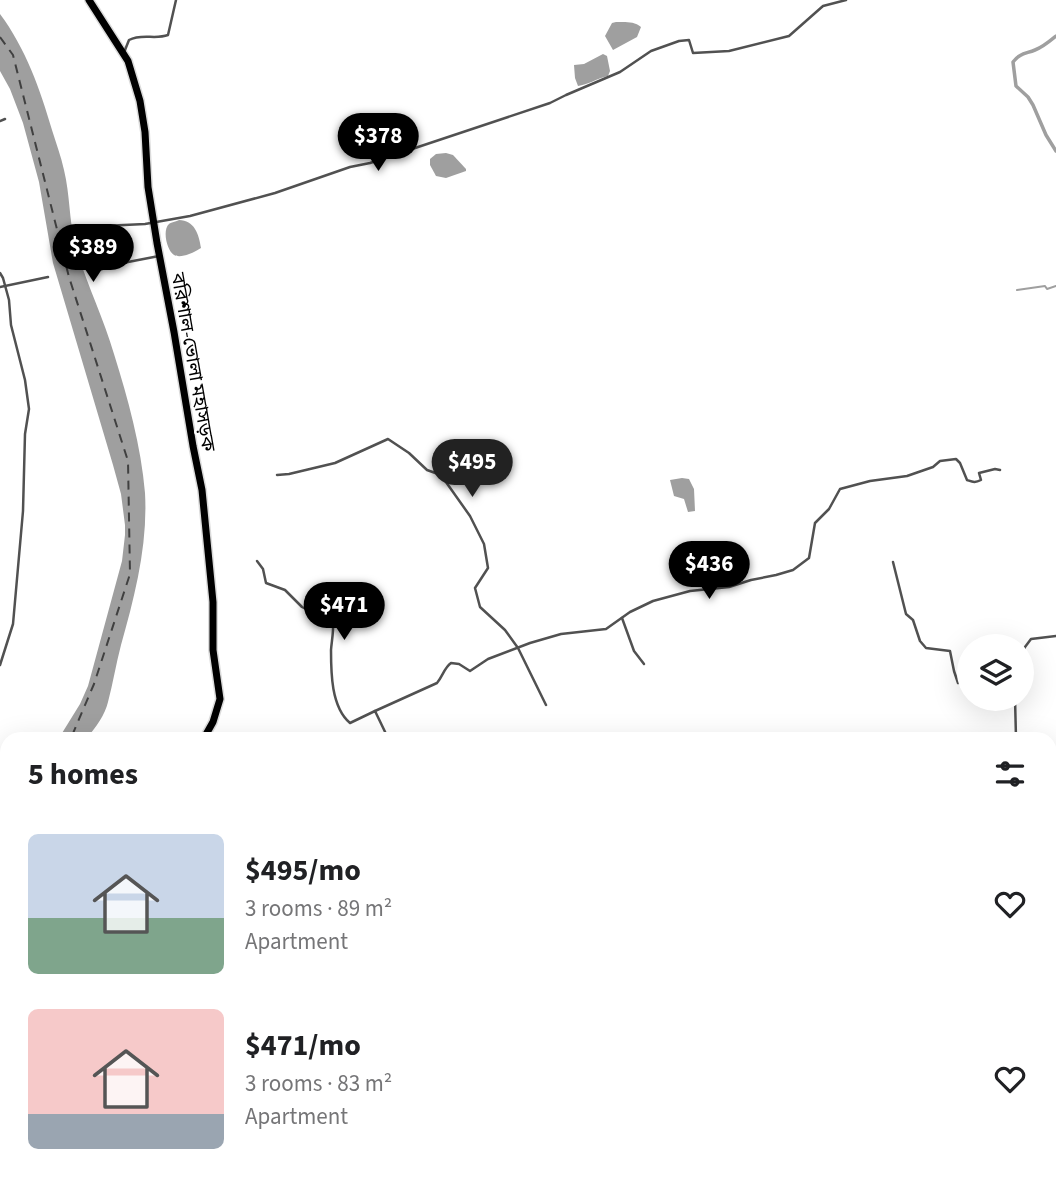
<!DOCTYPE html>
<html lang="en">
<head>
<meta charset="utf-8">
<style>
  :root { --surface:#fff; --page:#f2f2f2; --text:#202124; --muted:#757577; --accent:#000 }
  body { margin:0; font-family:"Source Sans 3","Noto Sans Bengali",sans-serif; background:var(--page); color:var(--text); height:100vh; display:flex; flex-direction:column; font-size:26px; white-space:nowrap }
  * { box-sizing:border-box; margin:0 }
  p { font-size:23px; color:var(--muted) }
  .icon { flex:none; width:38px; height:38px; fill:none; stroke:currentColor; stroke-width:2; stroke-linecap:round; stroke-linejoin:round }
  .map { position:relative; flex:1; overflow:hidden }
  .details { position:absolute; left:0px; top:732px; width:1057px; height:450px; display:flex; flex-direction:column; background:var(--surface); border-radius:21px 21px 0 0; box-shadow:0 7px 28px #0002 }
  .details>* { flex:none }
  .fabs { position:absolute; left:957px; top:634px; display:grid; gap:14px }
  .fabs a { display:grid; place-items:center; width:77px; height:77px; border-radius:50%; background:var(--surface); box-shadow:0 7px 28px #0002; font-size:35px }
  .price { position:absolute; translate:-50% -60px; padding:0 16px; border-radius:24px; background:var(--accent); color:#fff; font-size:23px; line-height:46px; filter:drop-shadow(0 2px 4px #0008) }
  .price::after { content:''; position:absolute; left:50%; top:42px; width:21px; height:16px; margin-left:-10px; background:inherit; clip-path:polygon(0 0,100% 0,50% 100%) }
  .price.selected { background:#222; color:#fff }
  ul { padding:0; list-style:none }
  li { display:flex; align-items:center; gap:21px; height:175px; padding:0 28px }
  li span { display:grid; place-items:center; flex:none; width:196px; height:140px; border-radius:10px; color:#555 }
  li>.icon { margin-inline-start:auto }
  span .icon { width:84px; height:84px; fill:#fffc; stroke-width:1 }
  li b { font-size:30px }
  h2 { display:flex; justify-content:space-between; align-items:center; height:84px; padding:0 28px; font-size:30px }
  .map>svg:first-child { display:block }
  .water { fill:#9f9f9f }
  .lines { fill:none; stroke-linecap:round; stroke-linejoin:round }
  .stream { stroke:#9f9f9f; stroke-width:2 }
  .canal { stroke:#9f9f9f; stroke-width:3.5 }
  .ferry { stroke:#404040; stroke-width:2; stroke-dasharray:9 7; stroke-linecap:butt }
  .highway-casing { stroke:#dbdbdb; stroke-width:10 }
  .street { stroke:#515151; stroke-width:2.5 }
  .highway { stroke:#000; stroke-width:7 }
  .labels { text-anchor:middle; stroke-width:5; stroke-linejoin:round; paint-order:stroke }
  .street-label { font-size:19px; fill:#000; stroke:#fff }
</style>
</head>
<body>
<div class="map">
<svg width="1056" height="1181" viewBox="0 0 1056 1181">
  <rect width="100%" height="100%" fill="#fff"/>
  <!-- water -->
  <g class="water">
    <path d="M0,14C26,49 40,89 52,130C56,143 61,156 64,170C70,195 69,219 75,244C85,281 103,316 114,354C128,399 141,446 145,493C148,544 135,596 121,645C116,664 113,683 108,702C105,715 96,727 87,738H59L80,704L88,686L122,561L125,535V525L121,494L113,465L53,263L39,182L23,123L10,89L0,71Z"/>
    <path d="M616,22C625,22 634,21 641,27L637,37L613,50L605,36L612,23Z"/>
    <path d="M603,54L607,56L610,71L608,76C598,78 587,85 578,86L575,78L574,65L584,64Z"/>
    <polygon points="446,153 453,155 466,169 466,171 446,178 436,176 430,165 430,159 436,154"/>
    <path d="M179,220C194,220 199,234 201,248C195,252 181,259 174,255C167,251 162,230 169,224C170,223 177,221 179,220Z"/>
    <polygon points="682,478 689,479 694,489 695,511 688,512 684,499 674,496 670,480"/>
  </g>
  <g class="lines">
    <!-- stream -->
    <polyline class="stream" points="1017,290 1045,286 1047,289 1056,286"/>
    <!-- canal -->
    <path class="canal" d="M1056,36C1050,41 1043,47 1035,50C1025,54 1020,53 1013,62L1016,86L1028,97L1033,105L1046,135L1056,151"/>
    <!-- ferry -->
    <g class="ferry">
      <polyline points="0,37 13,55 69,277 128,461 130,574 94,684 71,738"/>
      <polyline points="0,827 7,822"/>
    </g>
    <defs>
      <g id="highway">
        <polyline points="89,0 128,61 140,101 145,132 148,187 157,243 174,332 193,446 202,490 213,602 213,650 220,699 213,722 204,738"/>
        <polyline points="117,1174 119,1181"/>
      </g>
    </defs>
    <!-- highway casing -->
    <use href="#highway" class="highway-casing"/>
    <!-- street -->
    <g class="street">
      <path d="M125,50L129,40C142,33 155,40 168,35L176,0"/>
      <polyline points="0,121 5,119"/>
      <polyline points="159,256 128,262 91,272 88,266 92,264 82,227 145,224 190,216 275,193 350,167 370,163 550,103 566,95 620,72 651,51 679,41 689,40 693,53 729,51 789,36 823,6 846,0"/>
      <polyline points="0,273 3,278 9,300 11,325 25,380 29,409 25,434 23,511 13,624 0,665"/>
      <polyline points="0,287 48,277"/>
      <polyline points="277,475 289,474 335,463 388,439 409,453 427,470 441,475 470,516 484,544 488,568 475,588 480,607 505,630 518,648 546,705"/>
      <path d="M257,561L263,569L266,583L285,590L302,607L308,610L327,607C337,619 332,636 331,650C331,672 331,707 350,723L375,711L388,738"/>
      <polyline points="893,562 906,614 913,620 920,641 926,648 950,651 954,671 958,683 970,682"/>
      <polyline points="622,618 634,651 644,664"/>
      <polyline points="1022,659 1025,647 1031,639 1056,636"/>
      <polyline points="1015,698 1016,738"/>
      <path d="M375,711L437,683C443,676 444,668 451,663L459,664L470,671L488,659L530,643L561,634L606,629L630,612L653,601L690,591L729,587L751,580L776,575L793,570L809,558L815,523L829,509L840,489L870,481L907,476L933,467L940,461L956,459L960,463L967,480C973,482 975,483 981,480L979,473L995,469L1000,470"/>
      <polyline points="278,737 280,738"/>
      <polyline points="1050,1019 1056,1018"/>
      <polyline points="1050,1031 1056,1040"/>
      <polyline points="564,1174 566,1181"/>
      <polyline points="853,1174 853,1181"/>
    </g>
    <!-- highway -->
    <use href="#highway" class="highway"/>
  </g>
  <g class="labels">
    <!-- street labels -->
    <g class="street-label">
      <text transform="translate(194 362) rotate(80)" y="7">বরিশাল-ভোলা মহাসড়ক</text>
    </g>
  </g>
</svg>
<div class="fabs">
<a><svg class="icon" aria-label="layers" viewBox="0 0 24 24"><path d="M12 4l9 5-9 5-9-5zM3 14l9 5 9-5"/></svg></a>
</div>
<b class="price" style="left:378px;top:173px">$378</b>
<b class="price" style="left:93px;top:284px">$389</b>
<b class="price selected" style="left:472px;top:499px">$495</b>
<b class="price" style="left:709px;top:601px">$436</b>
<b class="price" style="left:344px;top:642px">$471</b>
<section class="details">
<h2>5 homes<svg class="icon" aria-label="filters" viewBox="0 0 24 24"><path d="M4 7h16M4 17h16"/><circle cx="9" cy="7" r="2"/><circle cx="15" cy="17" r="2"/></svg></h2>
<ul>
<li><span style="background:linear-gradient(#c9d6e8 60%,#7fa58c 0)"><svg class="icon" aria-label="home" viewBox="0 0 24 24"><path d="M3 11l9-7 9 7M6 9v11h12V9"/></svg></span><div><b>$495/mo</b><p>3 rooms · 89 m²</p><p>Apartment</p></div><svg class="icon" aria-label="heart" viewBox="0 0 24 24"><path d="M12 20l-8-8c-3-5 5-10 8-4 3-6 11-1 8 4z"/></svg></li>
<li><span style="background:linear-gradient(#f6c9c9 75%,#9aa5b1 0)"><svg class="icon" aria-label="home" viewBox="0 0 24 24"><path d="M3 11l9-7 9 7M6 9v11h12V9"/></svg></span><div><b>$471/mo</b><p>3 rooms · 83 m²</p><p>Apartment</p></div><svg class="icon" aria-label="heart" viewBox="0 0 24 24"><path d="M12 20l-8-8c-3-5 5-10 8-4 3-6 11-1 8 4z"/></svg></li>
</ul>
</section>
</div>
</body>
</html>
